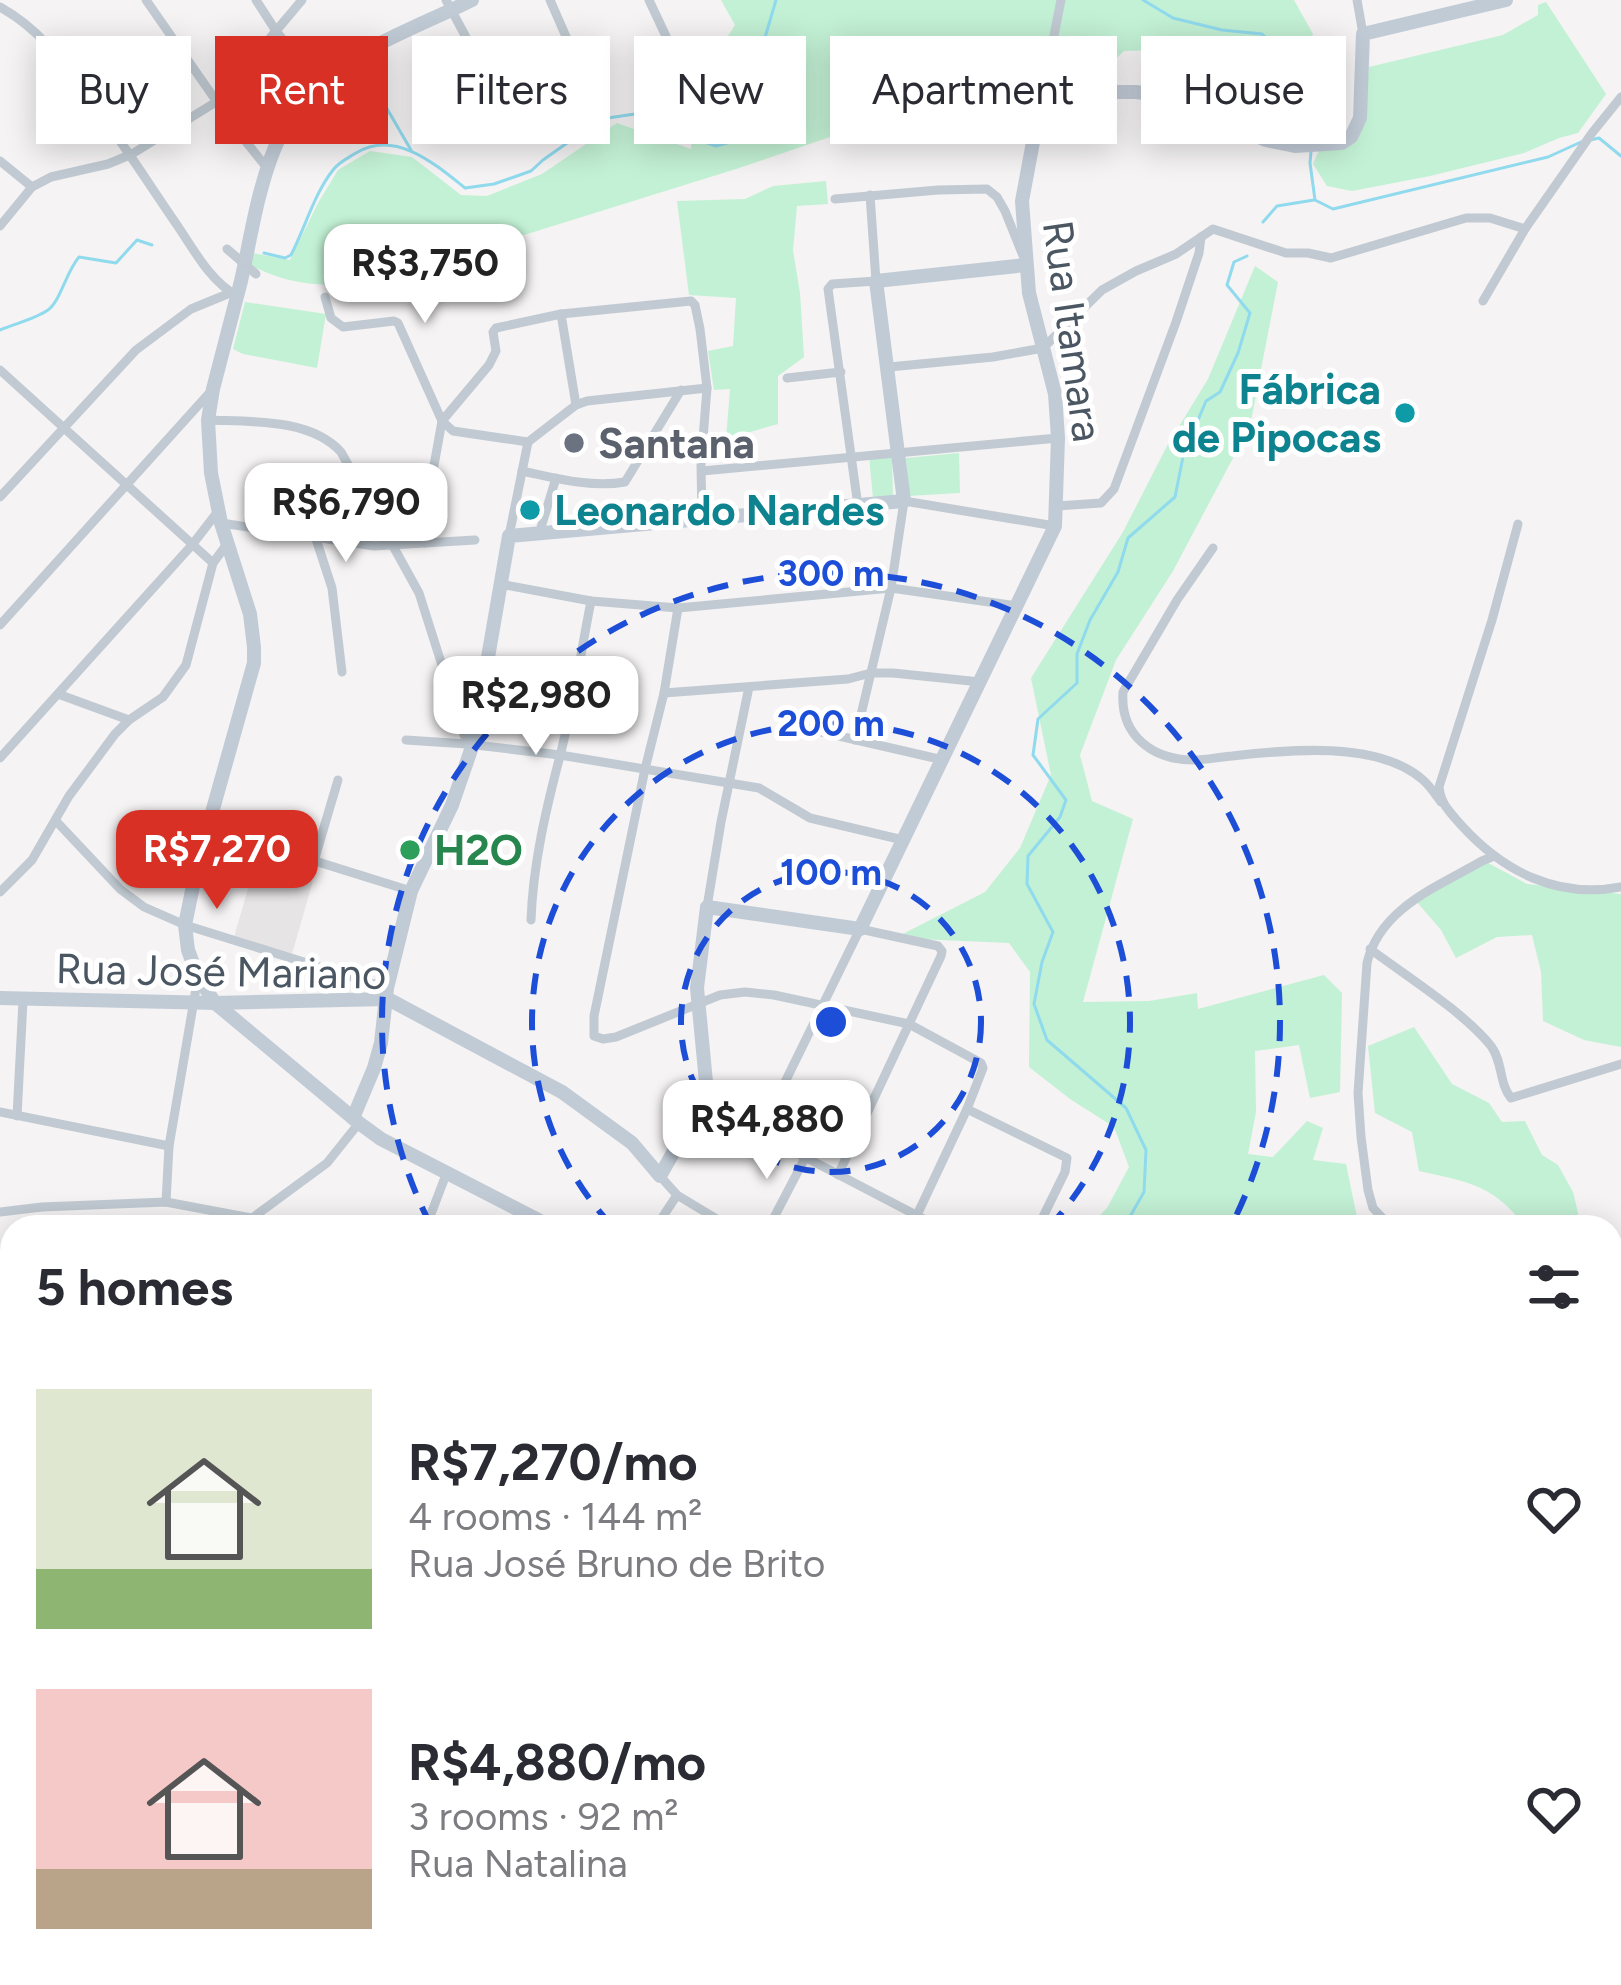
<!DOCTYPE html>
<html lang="en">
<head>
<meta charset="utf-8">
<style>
  :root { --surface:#fff; --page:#f7f7f7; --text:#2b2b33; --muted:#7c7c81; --accent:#d93025 }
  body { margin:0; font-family:Figtree,sans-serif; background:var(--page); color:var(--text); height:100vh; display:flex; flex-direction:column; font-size:45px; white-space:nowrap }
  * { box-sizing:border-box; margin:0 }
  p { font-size:39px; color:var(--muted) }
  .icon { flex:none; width:66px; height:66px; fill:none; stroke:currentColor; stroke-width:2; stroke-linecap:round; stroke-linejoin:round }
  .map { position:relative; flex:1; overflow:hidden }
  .panel { position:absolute; left:0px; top:1215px; width:1623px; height:771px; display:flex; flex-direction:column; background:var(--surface); border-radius:36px 36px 0 0; box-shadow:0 6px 30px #0003 }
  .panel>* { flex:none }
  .guide { position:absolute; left:36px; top:36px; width:1551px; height:108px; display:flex; gap:24px }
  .price { position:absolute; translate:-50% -102px; padding:0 27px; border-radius:24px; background:#fff; color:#222; font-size:39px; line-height:78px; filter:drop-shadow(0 3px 6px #0008) }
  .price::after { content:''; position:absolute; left:50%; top:72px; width:36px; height:27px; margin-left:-18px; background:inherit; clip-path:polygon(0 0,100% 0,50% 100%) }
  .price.active { background:var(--accent); color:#fff }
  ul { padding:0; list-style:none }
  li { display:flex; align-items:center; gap:36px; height:300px; padding:0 36px }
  li span { display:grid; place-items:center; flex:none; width:336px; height:240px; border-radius:0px; color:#555 }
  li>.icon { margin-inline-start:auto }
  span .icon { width:144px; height:144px; fill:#fffc; stroke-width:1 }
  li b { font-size:51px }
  h2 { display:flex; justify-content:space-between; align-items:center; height:144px; padding:0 36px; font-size:51px }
  .pill { padding:0 42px; border-radius:0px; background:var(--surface); box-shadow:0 6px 30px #0003; font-size:42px; line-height:108px }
  .pill.active { background:var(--accent); color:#fff }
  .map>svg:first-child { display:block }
  .education { fill:#e6e4e5 }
  .green { fill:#c3f1d5 }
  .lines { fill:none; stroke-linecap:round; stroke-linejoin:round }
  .stream { stroke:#90daee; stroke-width:3 }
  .street { stroke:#c1cad2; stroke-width:9 }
  .secondary { stroke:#c1cbd6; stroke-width:14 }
  .street-bridge { stroke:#c1cad2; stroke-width:9 }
  .ring { fill:none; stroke:#1d4ed8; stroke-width:6; stroke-dasharray:21 15 }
  .culture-dot { fill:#0f9aa8; stroke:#fff; stroke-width:4.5 }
  .worship-dot { fill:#6b7280; stroke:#fff; stroke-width:4.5 }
  .leisure-dot { fill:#2e9e5b; stroke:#fff; stroke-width:4.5 }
  .labels { text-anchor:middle; stroke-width:10; stroke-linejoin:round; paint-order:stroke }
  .street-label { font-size:42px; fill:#4a5661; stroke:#fff }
  .culture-label { font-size:42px; font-weight:bold; fill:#0d838f; stroke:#fff; text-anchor:end }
  .worship-label { font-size:42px; font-weight:bold; fill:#5b616d; stroke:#fff; text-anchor:start }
  .leisure-label { font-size:42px; font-weight:bold; fill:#27864d; stroke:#fff; text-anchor:start }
  .centre { fill:#1d4ed8; stroke:#fff; stroke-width:6 }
  .ring-label { font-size:36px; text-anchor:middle; font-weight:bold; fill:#1d4ed8; stroke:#fff; stroke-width:10; stroke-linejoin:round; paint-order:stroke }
</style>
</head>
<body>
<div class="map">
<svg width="1621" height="1985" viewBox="0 0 1621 1985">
  <rect width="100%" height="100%" fill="#f5f3f3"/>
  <!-- education -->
  <polygon class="education" points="255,865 313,881 292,954 234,937"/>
  <!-- green -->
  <g class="green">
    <path d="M721,0H1294L1313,34L1285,94L1205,49L1124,51L1101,73L1077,39L1023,48L1020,79L906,111L736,169L360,286C313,284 292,286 248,264L252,253L290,260L318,203L338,170L370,151L412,157L461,195L487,196L542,174L617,123L691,149L694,105L686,78L723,44L735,25Z"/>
    <polygon points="1546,2 1606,94 1578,133 1559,138 1524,153 1430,176 1352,191 1327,186 1313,164 1320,148 1337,148 1358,138 1362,127 1369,67 1503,35 1538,15 1538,5"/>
    <polygon points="826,181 828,204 797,206 793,250 800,293 804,357 778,376 778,424 726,439 730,389 714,390 708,351 733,346 736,298 689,295 677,201 745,199 773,186"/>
    <polygon points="1255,266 1278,282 1250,426 1173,571 1116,660 1080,755 1092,801 1133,819 1083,1002 1149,1001 1197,993 1198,1009 1324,975 1342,993 1340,1092 1310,1098 1299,1045 1255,1051 1256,1112 1248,1154 1273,1157 1307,1121 1323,1128 1313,1160 1346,1164 1359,1227 1088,1227 1107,1208 1129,1167 1114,1127 1070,1099 1029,1067 1030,972 1009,943 895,938 985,892 1020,848 1051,775 1031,678 1123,532 1167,446 1208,379"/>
    <polygon points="245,302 326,314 317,368 243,354 233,349"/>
    <polygon points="959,453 960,493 908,496 906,458"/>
    <polygon points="869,456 892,457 893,497 873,498"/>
    <polygon points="1481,859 1527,884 1621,894 1621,1047 1584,1040 1543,1021 1541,972 1532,935 1497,937 1456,958 1441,930 1416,901"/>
    <path d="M1414,1027L1452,1084L1489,1103L1502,1122L1525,1121L1542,1155L1558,1165L1573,1192L1580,1221L1573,1227H1525C1494,1184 1467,1182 1419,1171L1412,1132L1375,1113L1368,1046Z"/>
    <polygon points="496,1974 635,1974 614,1985 482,1985"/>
  </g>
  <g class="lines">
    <!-- stream -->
    <g class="stream">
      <polyline points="1143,0 1173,18 1222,30 1262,34 1285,56 1293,85 1311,109 1314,128 1312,142"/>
      <polyline points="361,64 411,150"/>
      <polyline points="1590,140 1599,138 1621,156"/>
      <polyline points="1311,151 1310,163 1315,200 1333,209 1548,157 1581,142"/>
      <polyline points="1263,222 1277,206 1314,200"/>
      <path d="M264,253L285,258L291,255C305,228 314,194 333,170C339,162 348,158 356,153C395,129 435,164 465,188L494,184L531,171L543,160L601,119L635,114L661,120L694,138L716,146L737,140L746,125L745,83L761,51L776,0"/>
      <path d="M0,330C14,324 35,319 48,310C61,300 66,272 79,257L116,263L137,240L152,245"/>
      <polyline points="1124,1227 1144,1192 1146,1150 1126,1108 1047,1040 1034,1004 1042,962 1053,932 1027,884 1028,856 1060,817 1066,800 1033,755 1038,719 1077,683 1077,654 1090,620 1118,572 1128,538 1175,497 1187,437 1191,437 1206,401 1220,392 1238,353 1250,313 1227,285 1234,262 1247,256"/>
      <polyline points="1265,1974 1276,1981 1294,1985"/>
    </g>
    <!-- street -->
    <g class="street">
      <polyline points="146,0 235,128 267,168"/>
      <polyline points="256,0 276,31 319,84"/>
      <polyline points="446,0 481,65 571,48"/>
      <polyline points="550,0 571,48 580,79"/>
      <polyline points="649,0 679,64"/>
      <polyline points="1357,0 1363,34"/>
      <path d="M0,7C38,28 61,59 86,93C118,136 147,181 177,225C194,250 210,281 237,296"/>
      <polyline points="1036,126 1061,0"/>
      <polyline points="0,161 32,187"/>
      <polyline points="835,199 938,190 987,189 997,197 1005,211 1024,258"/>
      <polyline points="0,226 32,187 51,177 108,164 132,154 216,102 302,0"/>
      <polyline points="325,297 331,318 343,327 394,321 398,323 442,421 426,510 425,543"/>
      <polyline points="1483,301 1525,229 1592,133 1621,97"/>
      <polyline points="561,314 576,405"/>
      <polyline points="889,367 993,357 1043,348 1102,290 1136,271 1176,254 1213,229 1286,253 1308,253 1331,258 1466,218 1490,218 1525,229"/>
      <polyline points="0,370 213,563"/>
      <polyline points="787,378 841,372"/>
      <path d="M208,420C251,422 310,418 341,452L419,593L467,744"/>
      <polyline points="442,421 489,365 496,351 493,332 496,328 561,314 691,301 695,305 700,329 707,388 701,464 702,520"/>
      <polyline points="442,421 453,431 528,442 576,405 587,401 707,388"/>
      <path d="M522,471C555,478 591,488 625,482L681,390"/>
      <polyline points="702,471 1058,438"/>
      <polyline points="0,497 136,350 191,309 230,293"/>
      <polyline points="858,506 828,289 832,284 876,281 870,195"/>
      <polyline points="1057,506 1101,503 1114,489 1176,322 1199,253 1201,237"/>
      <polyline points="221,523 374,546 475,540"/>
      <path d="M1518,524L1492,620L1439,787C1441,805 1450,812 1462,826C1504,872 1558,899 1621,887"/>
      <polyline points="539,534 556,478"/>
      <polyline points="509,536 528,442"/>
      <polyline points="316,539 332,588 342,672"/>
      <path d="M1213,548L1177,600L1123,692C1120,735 1152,760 1194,760C1206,760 1219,757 1232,756C1287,750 1378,740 1423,780C1430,786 1435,794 1441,802"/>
      <polyline points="500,584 591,601 678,608 891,588 1017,606"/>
      <polyline points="678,608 664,693 645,769 594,1016 594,1036 603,1039 616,1037 720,995 745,992 774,995 909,1024 981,1063 983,1068 967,1109 917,1215"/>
      <polyline points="0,625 213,389"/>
      <polyline points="664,693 848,679 871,673 893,673 980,682"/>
      <polyline points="58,694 129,720"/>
      <polyline points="804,728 943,760"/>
      <polyline points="406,740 467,744 560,755 759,788 810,818 903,840"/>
      <polyline points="855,740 891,588 904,501 1055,526"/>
      <polyline points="0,758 192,545 219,510"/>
      <polyline points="56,821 120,889 144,907 185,925 387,988"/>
      <polyline points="209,828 411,891"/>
      <polyline points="314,861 338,780"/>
      <polyline points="0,892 32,860 69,796 115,734 129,720 163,697 186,665 213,563 227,544"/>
      <polyline points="707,907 721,822 749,687"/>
      <path d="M531,920C533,864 546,809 560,756C573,705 581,652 591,601"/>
      <path d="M1370,949C1405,975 1465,1013 1491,1046C1503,1062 1499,1084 1511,1098L1621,1064"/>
      <polyline points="701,1103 939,1227"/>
      <polyline points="967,1109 1067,1158 1065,1172 1038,1227"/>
      <polyline points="0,1112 169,1146"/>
      <polyline points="17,1116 23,1001"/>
      <polyline points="760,1133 860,929 938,946 942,951 941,956 838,1175"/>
      <polyline points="660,1176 677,1195 730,1227"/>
      <polyline points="166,1202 169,1146 198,977"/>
      <polyline points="0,1212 42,1207 166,1202 251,1218"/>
      <polyline points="240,1227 327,1163 359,1123"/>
      <polyline points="426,1227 447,1172"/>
      <polyline points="656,1227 677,1195"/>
      <polyline points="769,1227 805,1158"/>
      <path d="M1391,1227L1373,1208L1368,1190L1361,1137L1358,1093L1367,963C1380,908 1437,887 1482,861L1494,856"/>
      <polyline points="1611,1296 1621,1300"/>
      <polyline points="0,1474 12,1477"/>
      <polyline points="1611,1568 1621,1570"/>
      <polyline points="0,1707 12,1663"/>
      <path d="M310,1974C342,1980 372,1985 402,1974"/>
      <polyline points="723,1974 725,1985"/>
      <polyline points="946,1974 965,1985"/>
      <polyline points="1169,1974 1188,1985"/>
      <polyline points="76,1985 87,1974"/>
    </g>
    <!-- secondary -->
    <g class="secondary">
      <path d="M472,0C420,26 361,46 317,85C264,133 256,215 241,281C232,317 222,353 213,389L208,420L211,473L221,523L250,614L254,647V663L197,866L185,925L188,950L198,977L215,1003L359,1123L381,1139L552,1227"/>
      <polyline points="0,998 215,1003 388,999 562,1092 632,1143 660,1176 701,1103 706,1082 697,988 707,907 860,929 1055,526 1058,438 1055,394 1029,293 1022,201 1036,126 1055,109 1080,97 1102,92 1136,92 1167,96 1266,140 1295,146 1342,143 1351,137 1360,118 1363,34 1506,0"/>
      <polyline points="353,1118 374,1068 381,1043 387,988 411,891 452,805 473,744 509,536 904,501 876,281 1026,265"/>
      <polyline points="1611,1624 1621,1627"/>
    </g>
    <!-- street-bridge -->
    <polyline class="street-bridge" points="227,249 256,274"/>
  </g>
  <!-- distance rings -->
  <g class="ring">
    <circle cx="831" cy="1022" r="150"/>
    <path d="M612 1226A299 299 0 1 1 1050 1226"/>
    <path d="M431 1226A449 449 0 1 1 1231 1226"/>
  </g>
  <!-- markers -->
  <g class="culture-dot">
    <circle cx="1405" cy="413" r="12"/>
    <circle cx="530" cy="510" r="12"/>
  </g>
  <circle class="worship-dot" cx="574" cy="443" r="12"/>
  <circle class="leisure-dot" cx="410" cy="850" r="12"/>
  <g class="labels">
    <!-- street labels -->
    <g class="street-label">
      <text transform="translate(1073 331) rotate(82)" y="15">Rua Itamara</text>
      <text transform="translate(221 971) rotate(1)" y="15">Rua José Mariano</text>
    </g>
    <!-- culture labels -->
    <g class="culture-label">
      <text x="1381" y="404">Fábrica<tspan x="1381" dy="48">de Pipocas</tspan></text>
      <text x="554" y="525" text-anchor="start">Leonardo Nardes</text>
    </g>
    <!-- worship labels -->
    <g class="worship-label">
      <text x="598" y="458">Santana</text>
    </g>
    <!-- leisure labels -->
    <g class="leisure-label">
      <text x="434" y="865">H2O</text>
    </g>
  </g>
  <circle cx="831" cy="1022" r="18" class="centre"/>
  <g class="ring-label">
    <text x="831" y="586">300 m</text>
    <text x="831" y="736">200 m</text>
    <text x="831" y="885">100 m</text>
  </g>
</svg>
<b class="price" style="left:425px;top:326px">R$3,750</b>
<b class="price" style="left:346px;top:565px">R$6,790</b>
<b class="price" style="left:536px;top:758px">R$2,980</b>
<b class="price active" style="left:217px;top:912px">R$7,270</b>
<b class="price" style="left:767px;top:1182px">R$4,880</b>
<div class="guide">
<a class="pill">Buy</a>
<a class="pill active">Rent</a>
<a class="pill">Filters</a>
<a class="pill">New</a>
<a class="pill">Apartment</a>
<a class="pill">House</a>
</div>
<section class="panel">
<h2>5 homes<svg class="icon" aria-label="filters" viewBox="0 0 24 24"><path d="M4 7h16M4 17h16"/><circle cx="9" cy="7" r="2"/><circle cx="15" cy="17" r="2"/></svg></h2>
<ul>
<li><span style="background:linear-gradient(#dfe7d0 75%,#8fb573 0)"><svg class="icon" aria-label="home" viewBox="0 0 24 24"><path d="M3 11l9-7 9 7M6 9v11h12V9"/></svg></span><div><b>R$7,270/mo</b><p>4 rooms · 144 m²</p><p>Rua José Bruno de Brito</p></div><svg class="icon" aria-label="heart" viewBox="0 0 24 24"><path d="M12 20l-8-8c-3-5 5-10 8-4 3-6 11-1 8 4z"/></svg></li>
<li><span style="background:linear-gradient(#f6c9c9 75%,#b9a48a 0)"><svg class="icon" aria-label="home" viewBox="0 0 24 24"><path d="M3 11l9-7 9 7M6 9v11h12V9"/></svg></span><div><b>R$4,880/mo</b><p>3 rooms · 92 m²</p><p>Rua Natalina</p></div><svg class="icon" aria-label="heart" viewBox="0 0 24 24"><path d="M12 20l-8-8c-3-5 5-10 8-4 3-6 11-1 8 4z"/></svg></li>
</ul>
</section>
</div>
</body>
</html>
